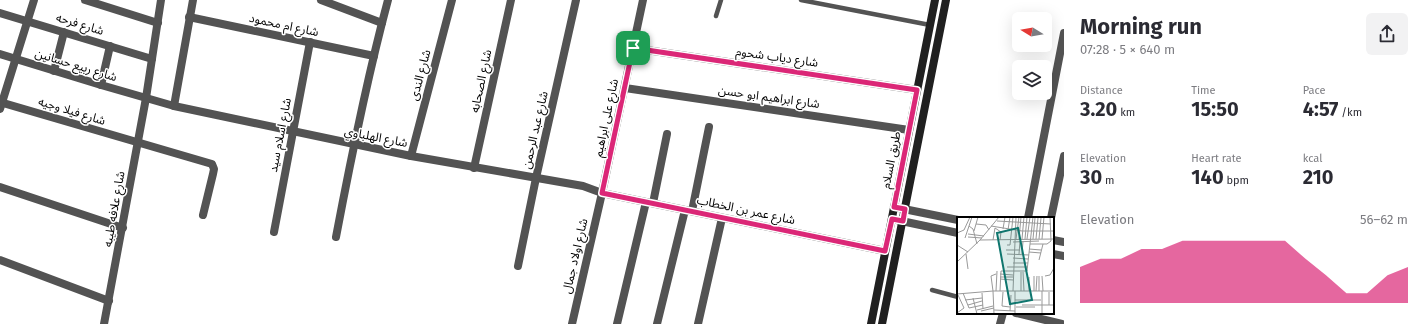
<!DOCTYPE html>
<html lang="en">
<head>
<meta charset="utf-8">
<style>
	body { margin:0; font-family:"Fira Sans","Noto Sans Arabic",sans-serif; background:#f2f2f3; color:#2b2b33; height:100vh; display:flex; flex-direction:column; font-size:15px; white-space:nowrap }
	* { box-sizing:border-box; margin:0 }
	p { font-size:13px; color:#7c7c81 }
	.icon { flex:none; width:22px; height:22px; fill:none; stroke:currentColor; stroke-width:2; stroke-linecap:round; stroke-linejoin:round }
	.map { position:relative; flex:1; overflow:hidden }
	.drawer { display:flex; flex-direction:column; background:#fff; width:360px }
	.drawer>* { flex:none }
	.needle { width:26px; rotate:281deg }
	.controls { position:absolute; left:1012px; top:12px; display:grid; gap:8px }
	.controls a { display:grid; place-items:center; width:40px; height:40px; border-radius:6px; background:#fff; box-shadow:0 4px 16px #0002; font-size:20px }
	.pin { position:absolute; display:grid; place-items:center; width:34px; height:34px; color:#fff; margin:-17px; border-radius:8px; box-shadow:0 2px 6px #0006 }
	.round { display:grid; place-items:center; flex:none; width:42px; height:42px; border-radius:6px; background:#f2f2f3 }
	.head { display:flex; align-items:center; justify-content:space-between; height:68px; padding:0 16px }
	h1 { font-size:22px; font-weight:700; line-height:30px }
	.stats { display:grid; grid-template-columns:repeat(3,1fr); gap:6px; height:68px; padding:4px 16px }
	.stats div { display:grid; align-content:center }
	.stats b { font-size:20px; font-weight:700 }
	.stats small { font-size:11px; font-weight:400 }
	.stats p { font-size:11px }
	.chart { height:112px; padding:8px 16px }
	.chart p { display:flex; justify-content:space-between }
	.chart svg { width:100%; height:72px; margin-top:4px; fill:#db2777; opacity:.7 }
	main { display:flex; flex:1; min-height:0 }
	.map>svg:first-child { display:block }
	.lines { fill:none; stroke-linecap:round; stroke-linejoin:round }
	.service { stroke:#535353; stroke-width:4.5 }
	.minor { stroke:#535353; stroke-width:8 }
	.secondary { stroke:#202020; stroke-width:8 }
	.route-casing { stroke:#fff; stroke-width:8 }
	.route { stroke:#db2777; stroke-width:5 }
	.labels { text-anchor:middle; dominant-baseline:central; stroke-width:3; stroke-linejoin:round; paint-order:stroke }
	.street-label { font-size:12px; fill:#000; stroke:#fff }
	.inset-road { fill:none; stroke:#999; stroke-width:1 }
	.view { fill:#0f766e; fill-opacity:0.15; stroke:#0f766e; stroke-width:2 }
	.inset-edge { fill:none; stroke:#000; stroke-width:2 }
</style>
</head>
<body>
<main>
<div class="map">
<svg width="1064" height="324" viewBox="0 0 1064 324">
	<rect width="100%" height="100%" fill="#fff"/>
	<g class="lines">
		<!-- service -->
		<g class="service">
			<path d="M 801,0 L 930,25"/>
			<path d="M 716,16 L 721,0"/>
			<path d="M 932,290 L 958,297"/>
		</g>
		<!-- minor -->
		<g class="minor">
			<path d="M 85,0 L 158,23"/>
			<path d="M 321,0 L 382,23"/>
			<path d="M 0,13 L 152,59"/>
			<path d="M 189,17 L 374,56"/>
			<path d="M 633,48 L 917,90"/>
			<path d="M 0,54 L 101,85 L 174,106 L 411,156 L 583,186 L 602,193 L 885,251"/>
			<path d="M 54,71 L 64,32"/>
			<path d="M 101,85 L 110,46"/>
			<path d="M 625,88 L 909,130"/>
			<path d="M 0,102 L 212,164 L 214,169 L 213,174 L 203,215"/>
			<path d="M 174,106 L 193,0"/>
			<path d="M 0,109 L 34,0"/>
			<path d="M 411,156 L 452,0"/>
			<path d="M 474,168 L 511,0"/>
			<path d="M 0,187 L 123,228"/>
			<path d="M 653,203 L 667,134"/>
			<path d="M 894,207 L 958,220"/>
			<path d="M 692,211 L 709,127"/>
			<path d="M 1028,218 L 1064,33"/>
			<path d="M 1051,218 L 1064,156"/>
			<path d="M 892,219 L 958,233"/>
			<path d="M 274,232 L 310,42"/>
			<path d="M 336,237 C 351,158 367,78 388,0"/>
			<path d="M 1053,240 L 1064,242"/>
			<path d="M 1053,254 L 1064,256"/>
			<path d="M 0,260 L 109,301"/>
			<path d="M 518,266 L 536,178 L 576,0"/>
			<path d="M 1016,313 L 1062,324"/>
			<path d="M 104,324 L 146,98 L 161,0"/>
			<path d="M 572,324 L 602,193 L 643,0"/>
			<path d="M 617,324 L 646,202"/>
			<path d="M 657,324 L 685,210"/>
			<path d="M 698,324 L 722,218"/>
			<path d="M 1000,324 L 1003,313"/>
		</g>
		<!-- secondary -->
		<g class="secondary">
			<path d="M 871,324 L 935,0"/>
			<path d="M 882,324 L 946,0"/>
		</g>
	</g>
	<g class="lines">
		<defs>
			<path id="route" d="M 633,48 L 917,90 L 894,207 L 905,209 L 903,221 L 892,219 L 885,251 L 602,193 Z"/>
		</defs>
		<!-- route casing -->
		<use href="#route" class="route-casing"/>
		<!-- route -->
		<use href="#route" class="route"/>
	</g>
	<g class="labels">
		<!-- street labels -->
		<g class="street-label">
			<text transform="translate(80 24) rotate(17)">شارع فرحه</text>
			<text transform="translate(284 25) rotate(12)">شارع ام محمود</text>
			<text transform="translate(777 57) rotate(8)">شارع دياب شحوم</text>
			<text transform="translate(76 65) rotate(17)">شارع ربيع حسانين</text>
			<text transform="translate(420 75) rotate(-75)">شارع الندى</text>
			<text transform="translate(481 81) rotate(-78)">شارع الصحابه</text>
			<text transform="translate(769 97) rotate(8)">شارع ابراهيم ابو حسن</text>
			<text transform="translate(72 111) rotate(17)">شارع فيلا وجيه</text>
			<text transform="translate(606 118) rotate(-78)">شارع على ابراهيم</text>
			<text transform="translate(535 130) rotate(-77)">شارع عبد الرحمن</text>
			<text transform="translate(280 135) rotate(-79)">شارع اسلام سيد</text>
			<text transform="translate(376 137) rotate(11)">شارع الهلباوي</text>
			<text transform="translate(891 160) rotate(-79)">طريق السلام</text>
			<text transform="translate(114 209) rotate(-80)">شارع علافه طيبه</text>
			<text transform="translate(746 210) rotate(12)">شارع عمر بن الخطاب</text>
			<text transform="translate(575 256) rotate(-77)">شارع اولاد جمال</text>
		</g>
	</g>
	<!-- overview -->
	<g transform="translate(957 217)">
		<rect width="97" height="97" fill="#fff"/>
		<path class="inset-road" d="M 65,0 L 93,0M 40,4 L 94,7M 19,7 L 29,8 L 32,13M 12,9 L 16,12 L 20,27M 34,9 L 65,14 L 97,14M 46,12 L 48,0M 51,13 L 53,0M 17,14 L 21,0M 0,16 L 7,13 L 13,0M 11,17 L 27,19M 11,20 L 25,21M 8,21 L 15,0M 59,22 L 62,0M 62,22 L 64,0M 65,22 L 67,0M 68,22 L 70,0M 70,22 L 73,0M 76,22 L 78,1M 79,22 L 81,1M 82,22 L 84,1M 85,22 L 87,0M 23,23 L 97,22M 36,23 L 38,11 L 44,15 L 43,23M 56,25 L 82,24M 73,27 L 90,27 L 94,24 L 93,0M 0,28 L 11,35M 50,28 L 53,28 L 56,0M 72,32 L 84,33M 49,33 L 63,33M 72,35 L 84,36M 9,37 L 11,52M 50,37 L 72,38M 62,37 L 63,24M 65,37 L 66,24M 56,41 L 71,42M 82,43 L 86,27M 0,45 L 23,23 L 42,0M 56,46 L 71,46M 50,50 L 71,50M 64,55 L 64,74M 66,55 L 67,74M 43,57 L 56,58M 82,59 L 82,74M 85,59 L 86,74M 88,59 L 93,58 L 97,51M 43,60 L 56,60M 72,60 L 72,74M 43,62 L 56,63M 39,74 L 40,54M 43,74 L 44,54 L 70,54 L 76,0M 56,74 L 59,0M 58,74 L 58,97M 77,74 L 77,59M 79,74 L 80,59M 46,75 L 45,89 L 53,90M 6,76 L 12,91 L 26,88M 25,76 L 26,92M 0,77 L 36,74 L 34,59 L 39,57M 16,81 L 20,97M 8,83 L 25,81M 58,83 L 84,83M 11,88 L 25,84M 65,88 L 97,88M 92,88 L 92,75M 59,90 L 78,90M 20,93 L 36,89M 37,93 L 58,94M 24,94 L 37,91M 53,94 L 54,78M 0,96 L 7,91 L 1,78M 37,97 L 36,74 L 97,74M 85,97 L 85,74"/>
		<path class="view" d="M 61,11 L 75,83 L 53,87 L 40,16 Z"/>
		<rect width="97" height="97" class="inset-edge"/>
	</g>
</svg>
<div class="controls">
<a><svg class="needle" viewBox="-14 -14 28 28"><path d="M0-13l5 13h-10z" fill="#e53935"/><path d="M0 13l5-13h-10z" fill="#7c7c81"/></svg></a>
<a><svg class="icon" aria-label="layers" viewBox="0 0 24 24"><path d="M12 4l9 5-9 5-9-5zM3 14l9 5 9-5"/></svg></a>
</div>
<div class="pin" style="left:633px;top:48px;background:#1e9e55"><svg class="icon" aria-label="arrive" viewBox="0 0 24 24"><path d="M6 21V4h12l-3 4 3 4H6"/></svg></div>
</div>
<section class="drawer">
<div class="head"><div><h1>Morning run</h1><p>07:28 · 5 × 640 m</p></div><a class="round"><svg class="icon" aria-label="share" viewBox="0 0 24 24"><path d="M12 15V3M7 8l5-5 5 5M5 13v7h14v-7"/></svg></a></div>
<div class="stats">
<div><p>Distance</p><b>3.20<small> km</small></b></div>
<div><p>Time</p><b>15:50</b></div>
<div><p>Pace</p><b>4:57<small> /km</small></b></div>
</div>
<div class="stats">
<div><p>Elevation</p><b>30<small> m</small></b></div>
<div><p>Heart rate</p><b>140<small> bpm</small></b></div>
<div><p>kcal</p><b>210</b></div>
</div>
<div class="chart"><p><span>Elevation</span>56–62 m</p>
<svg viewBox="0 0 160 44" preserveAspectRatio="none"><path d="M0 44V22L10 17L20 17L30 11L40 11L50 6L60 6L70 6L80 6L90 6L100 6L110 17L120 27L130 38L140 38L150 27L160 22V44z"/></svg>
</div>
</section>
</main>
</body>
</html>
